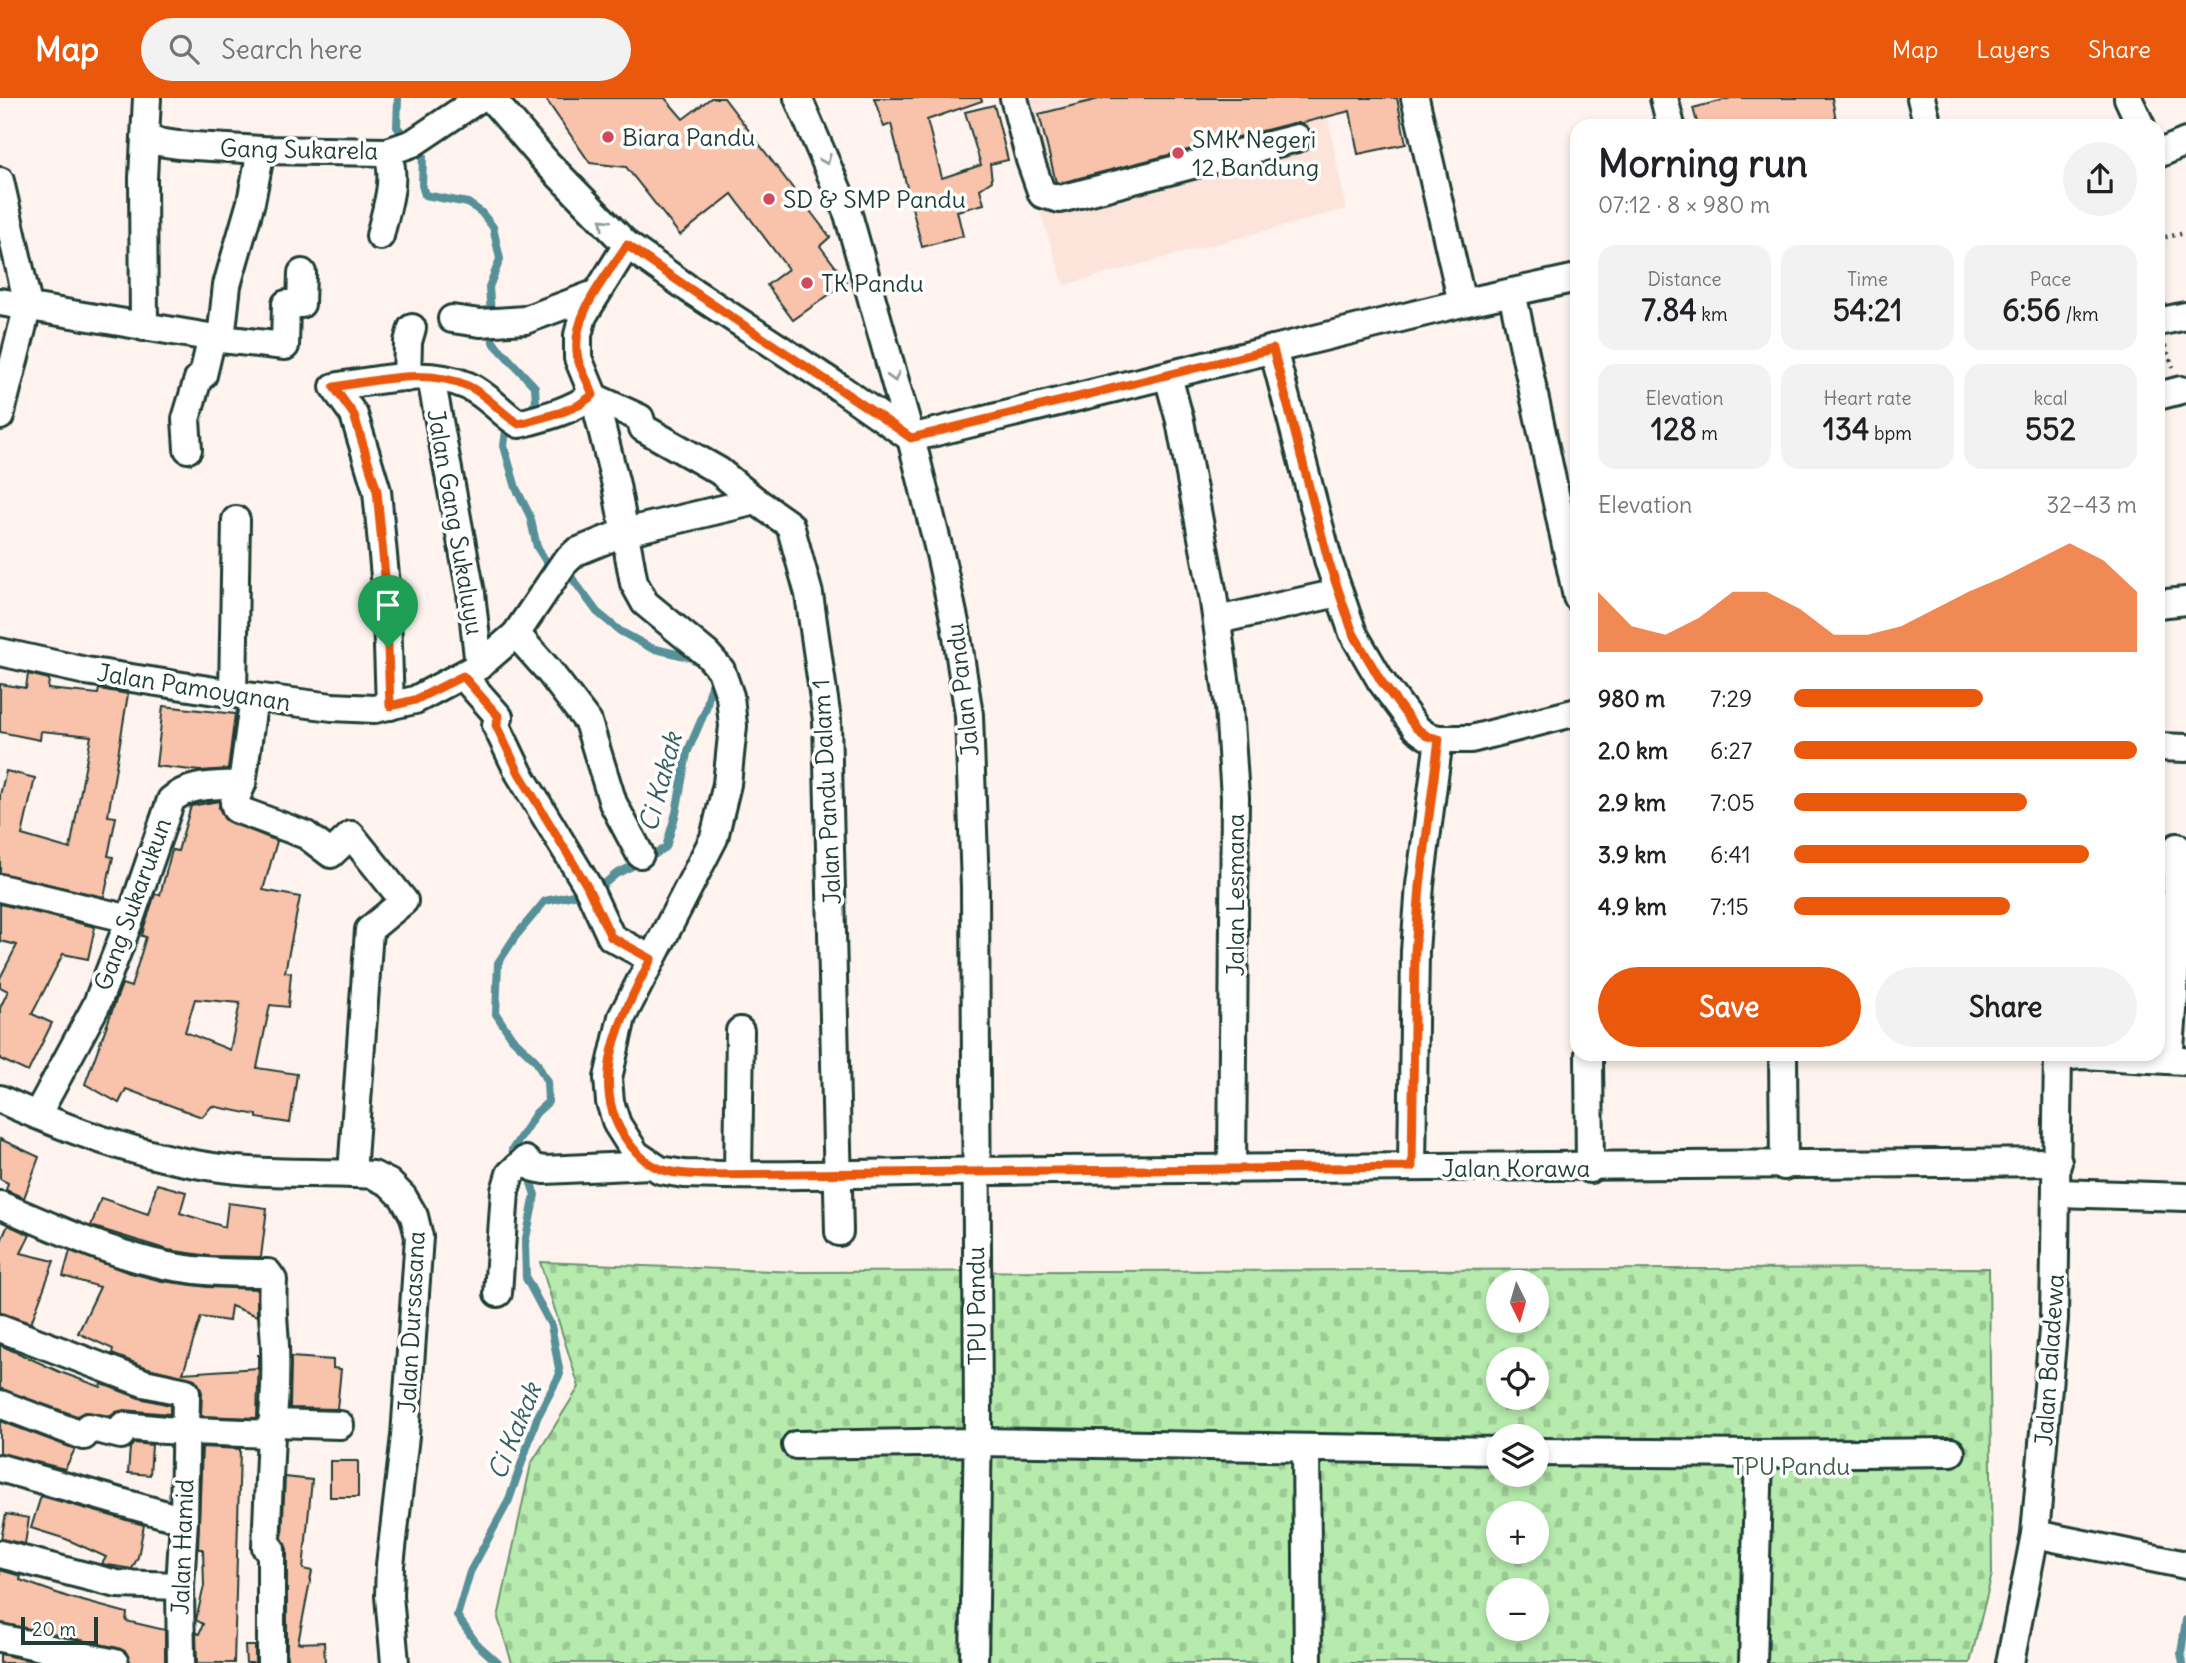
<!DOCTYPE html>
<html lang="en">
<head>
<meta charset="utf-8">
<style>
	body { margin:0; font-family:Delius,sans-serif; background:#f2f2f2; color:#202124; height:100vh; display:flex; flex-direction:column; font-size:26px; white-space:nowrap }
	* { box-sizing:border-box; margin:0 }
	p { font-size:23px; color:#757577 }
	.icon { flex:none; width:38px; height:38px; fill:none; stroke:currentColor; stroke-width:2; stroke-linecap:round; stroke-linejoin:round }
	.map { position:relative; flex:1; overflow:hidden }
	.side { position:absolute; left:1570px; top:21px; width:595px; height:942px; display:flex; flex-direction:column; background:#fff; border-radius:21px; box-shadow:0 4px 10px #0003 }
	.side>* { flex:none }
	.needle { width:46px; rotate:175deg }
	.buttons { position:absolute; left:1486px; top:1172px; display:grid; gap:14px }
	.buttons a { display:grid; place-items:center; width:63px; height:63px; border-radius:50%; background:#fff; box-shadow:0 4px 10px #0003; font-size:35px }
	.scale { position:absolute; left:21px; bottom:18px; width:77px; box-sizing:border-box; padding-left:7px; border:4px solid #1f3d34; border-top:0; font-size:19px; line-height:24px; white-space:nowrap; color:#1f3d34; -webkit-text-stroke:5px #fff; paint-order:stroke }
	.pin { position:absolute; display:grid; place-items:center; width:60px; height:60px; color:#fff; margin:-72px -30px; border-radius:50% 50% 50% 0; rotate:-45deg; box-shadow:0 0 7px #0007 }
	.pin .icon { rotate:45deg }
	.round { display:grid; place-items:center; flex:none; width:74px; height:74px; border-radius:37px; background:#f2f2f2 }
	.head { display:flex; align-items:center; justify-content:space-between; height:119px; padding:0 28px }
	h1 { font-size:38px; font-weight:700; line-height:52px }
	.metrics { display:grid; grid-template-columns:repeat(3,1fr); gap:10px; height:119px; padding:7px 28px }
	.metrics div { display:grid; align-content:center; border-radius:18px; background:#f2f2f2; text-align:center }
	.metrics b { font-size:30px; font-weight:700 }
	.metrics small { font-size:19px; font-weight:400 }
	.metrics p { font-size:19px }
	.chart { height:196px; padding:14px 28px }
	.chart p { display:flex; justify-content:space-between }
	.chart svg { width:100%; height:126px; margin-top:7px; fill:#ea580c; opacity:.7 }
	.action { display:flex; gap:14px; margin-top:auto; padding:14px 28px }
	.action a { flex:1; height:80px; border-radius:42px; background:#ea580c; color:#fff; font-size:28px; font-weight:700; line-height:80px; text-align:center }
	.action a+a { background:#f2f2f2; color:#202124 }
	ul { padding:0 28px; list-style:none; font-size:23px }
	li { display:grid; grid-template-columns:112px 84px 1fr; align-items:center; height:52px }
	li i { height:18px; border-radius:9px; background:#ea580c }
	header { display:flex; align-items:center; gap:42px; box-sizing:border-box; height:98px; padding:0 35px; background:#ea580c; color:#fff }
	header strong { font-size:33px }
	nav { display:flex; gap:38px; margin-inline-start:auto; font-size:24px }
	.search { width:490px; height:63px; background:#f2f2f2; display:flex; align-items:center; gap:18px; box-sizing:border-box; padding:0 24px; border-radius:38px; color:#757577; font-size:26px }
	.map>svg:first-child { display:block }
	.built { fill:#fce4da }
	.cemetery { fill:url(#cemetery-stones); stroke:#6a9470; stroke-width:2; fill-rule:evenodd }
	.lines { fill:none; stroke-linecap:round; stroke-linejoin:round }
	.stream { stroke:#569098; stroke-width:8 }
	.building { fill:#f8c2ab; stroke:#1f3d34; stroke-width:2; fill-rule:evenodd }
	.minor-casing { stroke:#1f3d34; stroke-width:32 }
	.path { stroke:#1f3d34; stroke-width:4.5; stroke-dasharray:2 5; stroke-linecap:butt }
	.minor { stroke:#fff; stroke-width:26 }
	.oneway { stroke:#8f9e9a }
	.route-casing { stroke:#fff; stroke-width:14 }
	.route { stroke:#ea580c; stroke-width:9 }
	.poi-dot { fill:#d1495b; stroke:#fff; stroke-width:2.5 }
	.labels { text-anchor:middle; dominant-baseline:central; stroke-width:7; stroke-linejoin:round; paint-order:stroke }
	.poi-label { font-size:24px; fill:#1f3d34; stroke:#fff; text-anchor:start }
	.street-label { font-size:24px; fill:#1f3d34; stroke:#fff }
	.park-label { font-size:24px; fill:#3d604c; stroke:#fff }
	.water-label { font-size:26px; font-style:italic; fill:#36605e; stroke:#fff }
</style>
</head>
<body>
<header>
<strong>Map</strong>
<div class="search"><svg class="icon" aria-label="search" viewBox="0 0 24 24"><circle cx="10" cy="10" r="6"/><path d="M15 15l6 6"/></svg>Search here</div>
<nav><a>Map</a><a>Layers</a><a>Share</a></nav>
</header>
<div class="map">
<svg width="2186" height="1565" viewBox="0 0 2186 1565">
	<defs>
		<pattern id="cemetery-stones" width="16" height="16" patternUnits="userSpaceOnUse" patternTransform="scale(1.75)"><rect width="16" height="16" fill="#b6ebad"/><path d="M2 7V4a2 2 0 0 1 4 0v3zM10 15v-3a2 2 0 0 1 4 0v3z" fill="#9cca95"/></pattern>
	</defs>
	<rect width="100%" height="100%" fill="#fef3ee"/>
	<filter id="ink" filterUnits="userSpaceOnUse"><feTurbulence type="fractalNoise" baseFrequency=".0143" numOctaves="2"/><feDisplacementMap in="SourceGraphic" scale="14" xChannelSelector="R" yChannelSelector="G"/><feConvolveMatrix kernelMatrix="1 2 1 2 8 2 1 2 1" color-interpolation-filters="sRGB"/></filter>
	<g filter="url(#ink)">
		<!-- built -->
		<path class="built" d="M 1003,0 L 1324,0 L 1346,111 L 1064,187 Z"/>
		<!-- cemetery -->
		<path class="cemetery" d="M 540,1164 L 799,1174 L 1989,1170 L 1992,1476 L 1970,1565 L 512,1565 L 498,1520 L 531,1366 L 579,1289 ZM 1498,1185 L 1536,1185 L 1536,1223 L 1498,1223 ZM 1498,1262 L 1536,1262 L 1536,1300 L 1498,1300 ZM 1498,1339 L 1536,1339 L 1536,1377 L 1498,1377 ZM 1498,1416 L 1536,1416 L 1536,1454 L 1498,1454 ZM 1498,1493 L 1536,1493 L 1536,1531 L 1498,1531 Z"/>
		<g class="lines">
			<!-- stream -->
			<g class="stream">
				<path d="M 398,0 L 397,29 L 423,58 L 422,87 L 425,97 L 468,105 L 481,114 L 493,129 L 500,161 L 489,189 L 493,244 L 535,289 L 536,305 L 527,315"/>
				<path d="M 510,324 L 507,325 L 504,348 L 516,390 L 530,418 L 537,449 L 547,465 L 572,480 L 597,514 L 620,533 L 651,550 L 689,559 L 701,565"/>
				<path d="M 519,1062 L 512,1052 L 536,1015 L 548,1004 L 547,984 L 536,963 L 512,940 L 496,916 L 498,865 L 515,839 L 545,803 L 597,792 L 616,776 L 651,759 L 666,749 L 676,715 L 687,655 L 706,611 L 712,583 L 709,575"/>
				<path d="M 498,1565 L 477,1546 L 457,1518 L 470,1474 L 509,1402 L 537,1320 L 560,1276 L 551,1227 L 526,1180 L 525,1145 L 535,1097 L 527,1073"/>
				<path d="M 2183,1565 L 2181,1555 L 2186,1522"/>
			</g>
		</g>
		<!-- building -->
		<g class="building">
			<path d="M 545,0 L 665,0 L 683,21 L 711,0 L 724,0 L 830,139 L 820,148 L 847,184 L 793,222 L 767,187 L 788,171 L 732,96 L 680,137 L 626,69 L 590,65 Z"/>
			<path d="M 874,0 L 981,0 L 982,3 L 927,22 L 942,80 L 981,67 L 965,14 L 994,7 L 1008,62 L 990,66 L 992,83 L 980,91 L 984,106 L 957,113 L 963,138 L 922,149 L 891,26 L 884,29 Z"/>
			<path d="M 1103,0 L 1397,0 L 1406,46 L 1358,56 L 1350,13 L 1302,25 L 1293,25 L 1060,85 L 1056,84 L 1039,16 Z"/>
			<path d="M 1731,0 L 1832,0 L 1837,28 L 1698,28 L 1693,10 Z"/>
			<path d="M 28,576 L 49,581 L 48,591 L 98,596 L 99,591 L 128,596 L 108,718 L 116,719 L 108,758 L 113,759 L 104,799 L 0,775 L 0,697 L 6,673 L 35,680 L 22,737 L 70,751 L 91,638 L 41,633 L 40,642 L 0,634 L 0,586 L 26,590 Z"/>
			<path d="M 163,608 L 235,616 L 228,671 L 200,673 L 156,668 Z"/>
			<path d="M 219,703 L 219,710 L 225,722 L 277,743 L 263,792 L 300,799 L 285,874 L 291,875 L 288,909 L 270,907 L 257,970 L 297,976 L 290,1025 L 257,1020 L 257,1017 L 212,1008 L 202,1019 L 126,991 L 119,1005 L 85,986 L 122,886 L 131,889 L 146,839 L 142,838 L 144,829 L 155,796 L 160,797 L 172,752 L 178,753 L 191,708 ZM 195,901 L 240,905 L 230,952 L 185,934 Z"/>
			<path d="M 0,806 L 95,829 L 88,861 L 63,856 L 32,916 L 52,925 L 28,974 L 0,961 L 0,910 L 8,893 L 0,889 L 0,880 L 17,847 L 0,843 Z"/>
			<path d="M 0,1041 L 39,1059 L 24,1100 L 6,1092 L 8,1085 L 0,1081 Z"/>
			<path d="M 157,1086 L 186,1094 L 180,1115 L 225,1129 L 228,1105 L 267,1110 L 261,1159 L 210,1158 L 168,1152 L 91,1128 L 101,1100 L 148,1116 Z"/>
			<path d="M 8,1127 L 30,1137 L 21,1155 L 54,1163 L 31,1225 L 0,1215 L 0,1145 Z"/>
			<path d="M 70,1153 L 127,1174 L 162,1183 L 207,1189 L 257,1191 L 257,1218 L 231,1208 L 229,1223 L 201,1219 L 183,1275 L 258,1270 L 258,1257 L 259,1257 L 257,1320 L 201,1318 L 202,1294 L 195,1281 L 148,1270 L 112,1256 L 113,1251 L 78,1235 L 100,1189 L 63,1178 Z"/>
			<path d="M 0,1247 L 60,1274 L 101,1289 L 102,1286 L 139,1300 L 170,1307 L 170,1316 L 124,1312 L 116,1314 L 111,1318 L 85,1314 L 77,1318 L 0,1291 Z"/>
			<path d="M 291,1259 L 333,1262 L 333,1270 L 341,1271 L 337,1311 L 290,1310 Z"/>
			<path d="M 0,1323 L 75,1351 L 65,1371 L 0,1355 Z"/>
			<path d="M 134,1345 L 152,1347 L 150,1377 L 128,1375 L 130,1350 Z"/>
			<path d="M 202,1349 L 240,1351 L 234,1565 L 197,1565 L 196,1535 L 199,1536 L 203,1526 L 196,1522 L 204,1488 L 203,1451 L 198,1451 Z"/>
			<rect x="330" y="1363" width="28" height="36"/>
			<path d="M 285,1379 L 312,1382 L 303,1471 L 312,1473 L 298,1545 L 324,1544 L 325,1565 L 287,1565 L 287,1451 L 282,1440 Z"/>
			<path d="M 41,1398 L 144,1427 L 138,1459 L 132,1471 L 102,1466 L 106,1459 L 66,1441 L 31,1430 Z"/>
			<path d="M 6,1416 L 29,1420 L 25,1446 L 1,1441 Z"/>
			<path d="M 0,1472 L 21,1478 L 20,1482 L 68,1499 L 127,1515 L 126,1523 L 165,1532 L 165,1565 L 130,1565 L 126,1554 L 118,1550 L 0,1525 Z"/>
			<path d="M 245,1548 L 255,1548 L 255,1565 L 246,1565 Z"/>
			<path d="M 0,1556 L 41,1565 L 0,1565 Z"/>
		</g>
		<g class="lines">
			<defs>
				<g id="minor">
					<path d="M 491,0 L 547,65 L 627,147 L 689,191 L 840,290 L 911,340"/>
					<path d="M 798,0 L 848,116 L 911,340 L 940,456 L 955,525 L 969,617 L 975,789 L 978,1324 L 974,1565"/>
					<path d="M 1014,0 L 1030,62 L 1042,96 L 1060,101 L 1297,40"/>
					<path d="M 1415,0 L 1462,205"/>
					<path d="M 1664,0 L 1671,28"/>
					<path d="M 1921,0 L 1928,28"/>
					<path d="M 2128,0 L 2141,28"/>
					<path d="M 145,42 L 178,47 L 261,52 L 387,54 L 413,45 L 480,0"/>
					<path d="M 2158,56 L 2186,44"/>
					<path d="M 0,83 L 28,207 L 0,318"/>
					<path d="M 380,138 C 386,111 398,80 387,54"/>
					<path d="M 627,147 L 583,218 L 578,237 L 578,260 L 594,299 L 616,387 L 634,485 L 645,505 L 707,556 L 721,572 L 730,598 L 733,628 L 727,686 L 714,740 L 622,919 L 608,980 L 610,1004 L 617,1026 L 636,1056 L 660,1072 L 684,1076 C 808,1080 932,1073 1056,1072 C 1390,1071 1724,1069 2058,1064"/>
					<path d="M 1512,194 L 1577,499"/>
					<path d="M 0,204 L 221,241 L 285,248 L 286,206 L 301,206 L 302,175"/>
					<path d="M 452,221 L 480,225 L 525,222 L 595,196"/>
					<path d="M 2158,224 L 2186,218"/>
					<path d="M 144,229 L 143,80 L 147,0"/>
					<path d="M 221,241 L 227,187 L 251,104 L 261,52"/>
					<path d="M 1273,251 L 1329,465 L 1353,535 L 1381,583 L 1416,630 L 1427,638 L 1439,641 L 1471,641 L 1577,614"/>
					<path d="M 1168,278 L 1180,323 L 1213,497 L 1229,609 L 1235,699 L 1232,1072"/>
					<path d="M 407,280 L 408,244 L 412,230"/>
					<path d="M 431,280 L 471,495 L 479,568"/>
					<path d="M 2158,298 L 2181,292"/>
					<path d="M 594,299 L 640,320 L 643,330 L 719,373 L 756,403 L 790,427 L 809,496 L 827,622 L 839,1134"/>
					<path d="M 911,340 L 1462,205 L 1577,180"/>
					<path d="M 188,351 L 186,321 L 198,281 L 203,277 L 212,239"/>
					<path d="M 2158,506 L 2186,503"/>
					<path d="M 1218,522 L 1338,495"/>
					<path d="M 516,536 L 548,572 L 588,624 L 613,705 L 640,756"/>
					<path d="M 0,554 L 86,573 L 254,599 L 332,609 L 375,611 L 415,602 L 479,568 L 516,536 L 564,465 L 576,454 L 625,434 L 756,403"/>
					<path d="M 463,578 L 499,619 L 496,627 L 519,675 L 587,787 L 611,839 L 651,861"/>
					<path d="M 233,595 L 236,422"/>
					<path d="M 254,599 L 242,686 L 234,705 L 236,711 L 306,737 L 331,756 L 351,737 L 404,803 L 369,832 L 352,1076"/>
					<path d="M 390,608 L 386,489 L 377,393 L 354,317 L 334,289 C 377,282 427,270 468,288 C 488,297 501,315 519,326 C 546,319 570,313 593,297"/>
					<path d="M 2158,649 L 2186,650"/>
					<path d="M 0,790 L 130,821"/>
					<path d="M 1589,956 L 1590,1071"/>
					<path d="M 1783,956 L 1784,1068"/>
					<path d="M 2058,959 L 2083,957 L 2184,963"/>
					<path d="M 2169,962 L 2174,900 L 2177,749"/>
					<path d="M 0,1001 C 78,1037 163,1067 250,1073 C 291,1076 332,1074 373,1077 L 389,1085 L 403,1099 L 414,1118 L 419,1139 L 405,1338 L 390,1467 L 389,1498 L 395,1565"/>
					<path d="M 37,1017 L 96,908 L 130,821 L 171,702 C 190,685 217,688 242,686"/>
					<path d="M 1412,1069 L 1415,853 L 1420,787 L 1439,641"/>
					<path d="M 738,1076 L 740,933"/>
					<path d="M 2057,1095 L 2186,1099"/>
					<path d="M 0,1107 C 49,1127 99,1151 151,1164 C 189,1174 228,1175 268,1175 L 273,1182 C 271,1207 274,1224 275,1248 C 276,1277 275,1307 271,1336 L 165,1332 L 123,1328 L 121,1337 L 88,1329 L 84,1338 L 0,1306"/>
					<path d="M 498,1195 L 505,1093 L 510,1076 L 525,1062 L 534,1070 L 545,1072 L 651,1067"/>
					<path d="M 0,1230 L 144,1285 L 186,1294 L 184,1422 L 180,1488 L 181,1565"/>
					<path d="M 272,1325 L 340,1327"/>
					<path d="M 271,1336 L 266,1450 L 271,1451 L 271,1565"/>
					<path d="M 796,1347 L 977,1344 L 1498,1353"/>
					<path d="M 1306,1351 L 1308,1565"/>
					<path d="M 1536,1354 L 1759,1356 L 1951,1354"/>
					<path d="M 0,1370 L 184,1422"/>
					<path d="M 2035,1436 L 2186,1467"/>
					<path d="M 0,1456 L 117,1486 L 180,1488"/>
					<path d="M 0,1540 L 115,1565"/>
					<path d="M 1753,1565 L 1759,1356"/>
					<path d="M 2010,1565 L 2035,1436 L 2054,1221 L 2058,956"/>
				</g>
			</defs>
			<!-- minor casing -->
			<use href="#minor" class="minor-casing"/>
			<!-- path -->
			<g class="path">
				<path d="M 2158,131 L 2161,140 L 2186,135"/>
				<path d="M 2165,248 L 2173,269"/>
			</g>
			<!-- minor -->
			<use href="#minor" class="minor"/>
		</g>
		<!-- one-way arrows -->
		<defs><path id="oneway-chevron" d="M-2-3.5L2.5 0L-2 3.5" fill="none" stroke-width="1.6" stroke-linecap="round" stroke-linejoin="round" transform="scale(1.75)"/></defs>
		<g class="oneway">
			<use href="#oneway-chevron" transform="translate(826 62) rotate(67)"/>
			<use href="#oneway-chevron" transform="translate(604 125) rotate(-136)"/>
			<use href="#oneway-chevron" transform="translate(894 279) rotate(74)"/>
		</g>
	</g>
	<g class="lines" filter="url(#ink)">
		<defs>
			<path id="route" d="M 627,147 C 720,214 817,274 911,340 L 1273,251 L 1329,465 L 1353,535 L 1381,583 L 1416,630 L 1427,638 L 1439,641 L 1420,788 L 1415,853 L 1412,1069 L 706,1077 C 666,1076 647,1073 624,1038 C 587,981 624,914 651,861 L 611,839 L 587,788 L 519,675 L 496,627 L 499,619 L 463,578 L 415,602 L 390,608 L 386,489 L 377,393 L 354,317 L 334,289 C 377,282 427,270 468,288 C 488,297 500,315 519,326 L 562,314 L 579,307 L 593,297 C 589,285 581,273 578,261 C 569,219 606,179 627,147 Z"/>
		</defs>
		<!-- route casing -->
		<use href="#route" class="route-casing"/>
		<!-- route -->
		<use href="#route" class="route"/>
	</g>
	<!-- markers -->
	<g class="poi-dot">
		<circle cx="608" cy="39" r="7"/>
		<circle cx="1178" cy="55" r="7"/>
		<circle cx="769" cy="101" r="7"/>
		<circle cx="807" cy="185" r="7"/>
	</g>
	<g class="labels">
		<!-- poi labels -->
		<g class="poi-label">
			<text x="622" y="39">Biara Pandu</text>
			<text x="1192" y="41">SMK Negeri<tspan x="1192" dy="28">12 Bandung</tspan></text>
			<text x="783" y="101">SD &amp; SMP Pandu</text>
			<text x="821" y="185">TK Pandu</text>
		</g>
		<!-- street labels -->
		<g class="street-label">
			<text transform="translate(299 51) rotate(1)">Gang Sukarela</text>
			<text transform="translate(456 424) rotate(80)">Jalan Gang Sukaluyu</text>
			<text transform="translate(194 589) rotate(9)">Jalan Pamoyanan</text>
			<text transform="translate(962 592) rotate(-97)">Jalan Pandu</text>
			<text transform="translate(826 694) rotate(-93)">Jalan Pandu Dalam 1</text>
			<text transform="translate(1235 797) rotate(-90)">Jalan Lesmana</text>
			<text transform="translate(132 806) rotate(-70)">Gang Sukarukun</text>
			<text x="1516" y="1070">Jalan Korawa</text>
			<text transform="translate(976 1208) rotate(-91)">TPU Pandu</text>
			<text transform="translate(411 1224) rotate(-87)">Jalan Dursasana</text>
			<text transform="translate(2049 1262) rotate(-86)">Jalan Baladewa</text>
			<text transform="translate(182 1449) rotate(-88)">Jalan Hamid</text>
		</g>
		<!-- park labels -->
		<g class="park-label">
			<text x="1791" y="1368">TPU Pandu</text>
		</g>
		<!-- water labels -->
		<g class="water-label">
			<text transform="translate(660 684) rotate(-75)">Ci Kakak</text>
			<text transform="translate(514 1333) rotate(-68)">Ci Kakak</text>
		</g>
	</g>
</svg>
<div class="buttons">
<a><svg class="needle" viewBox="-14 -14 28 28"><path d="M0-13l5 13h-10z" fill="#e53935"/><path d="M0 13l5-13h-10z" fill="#757577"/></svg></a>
<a><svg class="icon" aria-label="locate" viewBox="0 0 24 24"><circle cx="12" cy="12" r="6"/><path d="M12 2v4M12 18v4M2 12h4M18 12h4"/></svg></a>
<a><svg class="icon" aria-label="layers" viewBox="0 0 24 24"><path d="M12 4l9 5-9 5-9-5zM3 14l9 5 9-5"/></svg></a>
<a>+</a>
<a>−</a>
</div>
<div class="scale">20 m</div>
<div class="pin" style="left:388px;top:549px;background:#1e9e55"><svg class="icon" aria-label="arrive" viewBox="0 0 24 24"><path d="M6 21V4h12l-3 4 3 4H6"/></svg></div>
<section class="side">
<div class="head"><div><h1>Morning run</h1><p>07:12 · 8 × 980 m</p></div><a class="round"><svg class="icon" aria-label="share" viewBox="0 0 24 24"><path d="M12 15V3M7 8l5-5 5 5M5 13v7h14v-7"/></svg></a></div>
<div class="metrics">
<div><p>Distance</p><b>7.84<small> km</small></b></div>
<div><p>Time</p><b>54:21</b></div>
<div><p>Pace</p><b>6:56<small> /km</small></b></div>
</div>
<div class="metrics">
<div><p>Elevation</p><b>128<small> m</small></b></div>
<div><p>Heart rate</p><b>134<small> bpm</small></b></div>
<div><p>kcal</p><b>552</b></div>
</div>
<div class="chart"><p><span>Elevation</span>32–43 m</p>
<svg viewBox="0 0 160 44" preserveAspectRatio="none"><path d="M0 44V23L10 35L20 38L30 32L40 23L50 23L60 29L70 38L80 38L90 35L100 29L110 23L120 18L130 12L140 6L150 12L160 23V44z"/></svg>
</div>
<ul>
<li><b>980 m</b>7:29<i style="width:55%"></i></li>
<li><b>2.0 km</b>6:27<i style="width:100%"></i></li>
<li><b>2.9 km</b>7:05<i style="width:68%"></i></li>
<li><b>3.9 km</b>6:41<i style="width:86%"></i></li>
<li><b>4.9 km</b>7:15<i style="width:63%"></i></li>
</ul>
<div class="action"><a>Save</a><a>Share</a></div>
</section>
</div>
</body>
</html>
